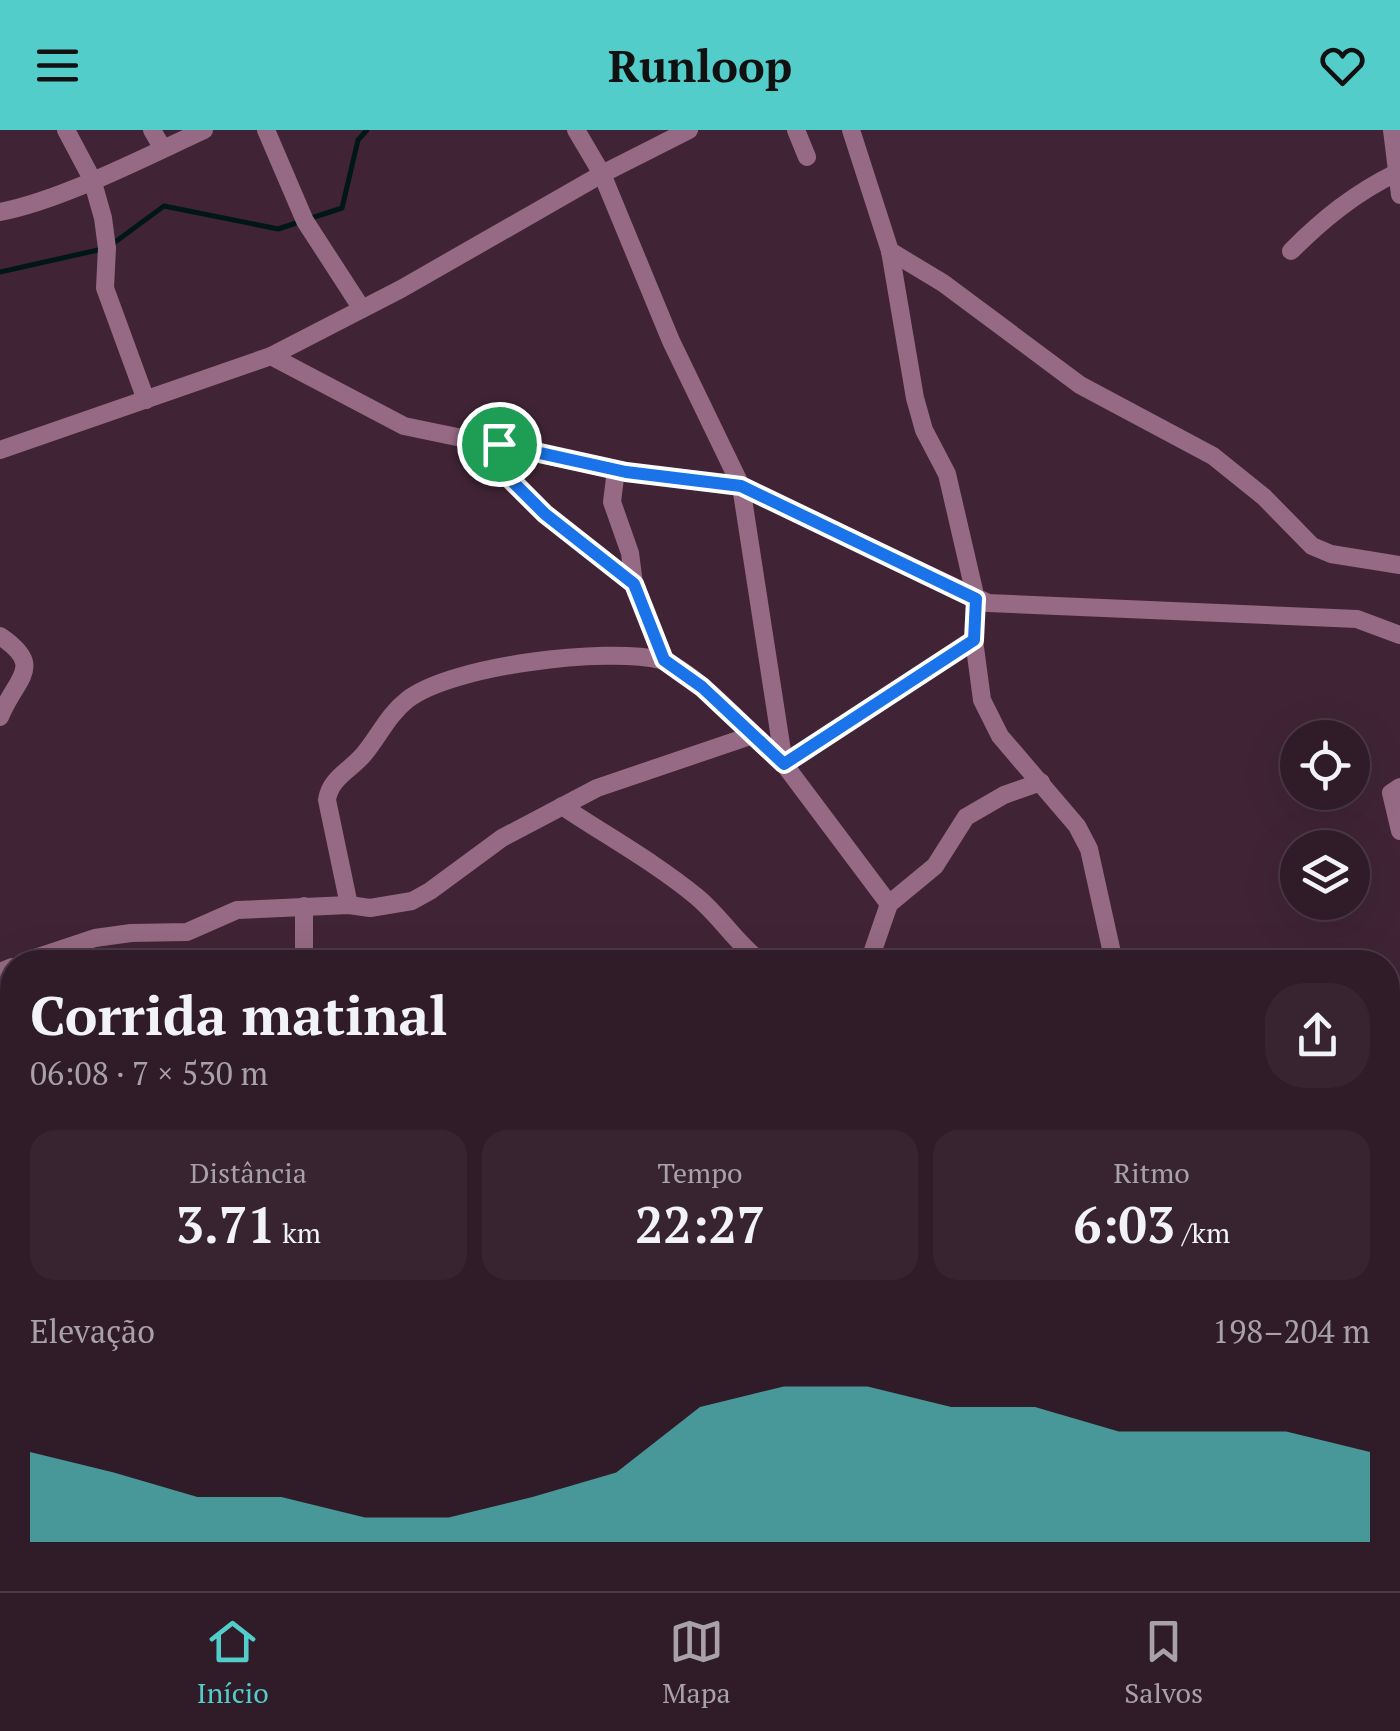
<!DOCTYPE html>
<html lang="pt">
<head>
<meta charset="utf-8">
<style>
	body { margin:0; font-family:"PT Serif",serif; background:#382430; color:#f1f3f6; height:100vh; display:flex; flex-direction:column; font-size:38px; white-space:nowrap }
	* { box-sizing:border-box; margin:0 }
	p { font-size:32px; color:#a8a1a8 }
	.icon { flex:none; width:55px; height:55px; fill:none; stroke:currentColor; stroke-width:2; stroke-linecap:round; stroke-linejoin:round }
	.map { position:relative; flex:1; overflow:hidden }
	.side { position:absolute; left:0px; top:820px; width:1400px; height:642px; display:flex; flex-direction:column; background:#301b28; border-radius:40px 40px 0 0; box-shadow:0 10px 40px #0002,0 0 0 2px #4b3945 }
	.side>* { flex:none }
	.fabs { position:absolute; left:1280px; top:590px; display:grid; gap:20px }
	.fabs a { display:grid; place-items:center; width:90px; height:90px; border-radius:50%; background:#301b28; box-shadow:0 10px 40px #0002,0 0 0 2px #4b3945; font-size:50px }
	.pin { position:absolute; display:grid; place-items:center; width:85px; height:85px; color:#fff; margin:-42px; border:5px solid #fff; border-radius:50%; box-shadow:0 2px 10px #0007 }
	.round { display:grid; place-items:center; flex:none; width:105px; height:105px; border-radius:40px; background:#382430 }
	.overview { display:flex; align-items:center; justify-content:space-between; height:170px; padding:0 30px }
	h1 { font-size:55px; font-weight:800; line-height:75px }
	.metrics { display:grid; grid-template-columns:repeat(3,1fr); gap:15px; height:170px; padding:10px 30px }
	.metrics div { display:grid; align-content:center; border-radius:25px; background:#382430; text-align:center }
	.metrics b { font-size:50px; font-weight:800 }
	.metrics small { font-size:28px; font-weight:400 }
	.metrics p { font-size:28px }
	.chart { height:280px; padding:20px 30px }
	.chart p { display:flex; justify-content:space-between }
	.chart svg { width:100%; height:180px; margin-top:10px; fill:#53cdca; opacity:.7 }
	header { display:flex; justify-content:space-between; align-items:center; height:130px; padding:0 30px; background:#53cdca; color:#111; font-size:45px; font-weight:800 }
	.menu { display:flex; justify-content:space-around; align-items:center; height:140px; border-top:2px solid #4b3945; background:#301b28; font-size:28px; color:#a8a1a8 }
	.menu a { display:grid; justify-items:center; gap:5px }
	.menu .selected { color:#53cdca }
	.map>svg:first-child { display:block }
	.built { fill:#4d2b40 }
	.water { fill:url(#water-rules) }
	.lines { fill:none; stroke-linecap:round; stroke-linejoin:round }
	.stream { stroke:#001716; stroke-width:5 }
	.minor { stroke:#966a84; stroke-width:18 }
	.route-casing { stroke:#fff; stroke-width:20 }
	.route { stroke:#1a73e8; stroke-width:12 }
</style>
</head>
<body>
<header><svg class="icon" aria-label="menu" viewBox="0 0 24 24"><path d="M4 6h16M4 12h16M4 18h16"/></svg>Runloop<svg class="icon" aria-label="heart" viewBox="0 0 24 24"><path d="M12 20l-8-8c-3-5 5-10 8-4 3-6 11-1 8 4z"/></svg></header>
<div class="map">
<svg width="1400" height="1461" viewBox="0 0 1400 1461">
	<defs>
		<pattern id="water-rules" width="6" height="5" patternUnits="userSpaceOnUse" patternTransform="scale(2.5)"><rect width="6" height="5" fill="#001716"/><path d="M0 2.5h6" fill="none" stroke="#253837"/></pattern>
	</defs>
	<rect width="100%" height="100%" fill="#402435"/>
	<!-- built -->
	<path class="built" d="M 969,1450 L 1317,1450 L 1320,1461 L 971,1461 Z"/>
	<!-- water -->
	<path class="water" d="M 1388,1123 L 1400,1132 L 1399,1251 L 1388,1251 Z"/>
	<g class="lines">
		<!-- stream -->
		<path class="stream" d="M 0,142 L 107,118 L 164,76 L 278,99 L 342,78 L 358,10 L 367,0"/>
		<!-- minor -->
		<g class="minor">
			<path d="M 66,0 L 92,49 L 103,88 L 107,118 L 105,158 L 146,270"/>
			<path d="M 152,0 L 163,19"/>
			<path d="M 266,0 L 305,91 L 362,179"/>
			<path d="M 576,0 L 602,44 L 671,211 L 741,356 L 784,634 L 889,774"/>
			<path d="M 796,0 L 807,27"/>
			<path d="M 851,0 L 890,121 L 915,268 L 924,300 L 947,344 L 976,469 L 974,510 L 982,570 L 1000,606 L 1077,696 L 1089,719 L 1114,832"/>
			<path d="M 1392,0 L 1400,65"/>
			<path d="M 0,82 C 62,70 145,27 204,0"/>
			<path d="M 890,121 L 943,153 L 1080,255 L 1213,326 L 1264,367 L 1312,416 L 1331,424 L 1400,435"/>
			<path d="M 1291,121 C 1323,89 1355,63 1396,43"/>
			<path d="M 271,226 L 404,296 L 626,342 L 741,356 L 988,473 L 1357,489 L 1400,505"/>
			<path d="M 499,314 L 500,339 L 545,384 L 634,454 L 663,530"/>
			<path d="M 0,320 L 271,226 L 401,159 L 602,44 L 689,0"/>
			<path d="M 616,340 L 612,372 L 630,423 L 634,454"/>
			<path d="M 0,506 C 46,537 16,547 0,587"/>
			<path d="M 1400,657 L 1391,663 L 1400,701"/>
			<path d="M 562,676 C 607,706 656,733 697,767 C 721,787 736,813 761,832"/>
			<path d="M 349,775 L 327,670 C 330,648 351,640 364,624 C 379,606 388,585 407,570 C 452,535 606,517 661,530 C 693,538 757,610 784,634 L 974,510"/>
			<path d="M 304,776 L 304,832"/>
			<path d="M 23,832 L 95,808 L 131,803 L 187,802 L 237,780 L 349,775 L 370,778 L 412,771 L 430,761 L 502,708 L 597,658 L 753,605"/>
			<path d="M 869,832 L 889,774 L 935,736 L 966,687 L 1004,665 L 1041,652"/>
			<path d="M 0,842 L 12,837"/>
			<path d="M 1388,933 L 1400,925"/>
			<path d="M 0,1013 L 12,1037"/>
			<path d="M 0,1065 L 12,1065"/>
			<path d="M 1388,1344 L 1400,1342"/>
			<path d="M 462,1450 L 479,1461"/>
			<path d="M 752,1450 L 768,1461"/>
			<path d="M 132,1461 L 201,1450 L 202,1461"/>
			<path d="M 378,1461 L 427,1450"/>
		</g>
	</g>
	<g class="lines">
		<defs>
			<path id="route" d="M 499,314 L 626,342 L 741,356 L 976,469 L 974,510 L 784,634 L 702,557 L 664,530 L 634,454 L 545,384 L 500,339 Z"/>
		</defs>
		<!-- route casing -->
		<use href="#route" class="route-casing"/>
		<!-- route -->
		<use href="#route" class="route"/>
	</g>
</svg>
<div class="fabs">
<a><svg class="icon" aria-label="locate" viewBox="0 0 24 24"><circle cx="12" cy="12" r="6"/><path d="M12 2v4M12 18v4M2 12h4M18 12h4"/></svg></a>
<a><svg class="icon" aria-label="layers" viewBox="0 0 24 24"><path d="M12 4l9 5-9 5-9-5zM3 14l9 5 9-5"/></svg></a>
</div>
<div class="pin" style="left:499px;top:314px;background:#1e9e55"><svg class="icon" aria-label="arrive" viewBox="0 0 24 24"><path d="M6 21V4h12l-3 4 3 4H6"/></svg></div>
<section class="side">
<div class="overview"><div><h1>Corrida matinal</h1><p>06:08 · 7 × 530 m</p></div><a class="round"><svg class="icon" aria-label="share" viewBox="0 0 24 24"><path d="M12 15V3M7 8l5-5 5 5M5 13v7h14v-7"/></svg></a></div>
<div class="metrics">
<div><p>Distância</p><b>3.71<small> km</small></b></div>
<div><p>Tempo</p><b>22:27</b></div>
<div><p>Ritmo</p><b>6:03<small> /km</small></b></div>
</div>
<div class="chart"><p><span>Elevação</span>198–204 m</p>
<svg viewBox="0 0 160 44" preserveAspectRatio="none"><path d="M0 44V22L10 27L20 33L30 33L40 38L50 38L60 33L70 27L80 11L90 6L100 6L110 11L120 11L130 17L140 17L150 17L160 22V44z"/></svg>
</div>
</section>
</div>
<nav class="menu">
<a class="selected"><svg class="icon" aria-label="home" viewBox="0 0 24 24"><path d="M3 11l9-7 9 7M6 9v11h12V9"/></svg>Início</a>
<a><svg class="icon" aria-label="map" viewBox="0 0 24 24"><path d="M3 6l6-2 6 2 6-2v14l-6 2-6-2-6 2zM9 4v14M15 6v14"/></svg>Mapa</a>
<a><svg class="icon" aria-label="saved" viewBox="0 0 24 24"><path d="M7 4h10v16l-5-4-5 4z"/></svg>Salvos</a>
</nav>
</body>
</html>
